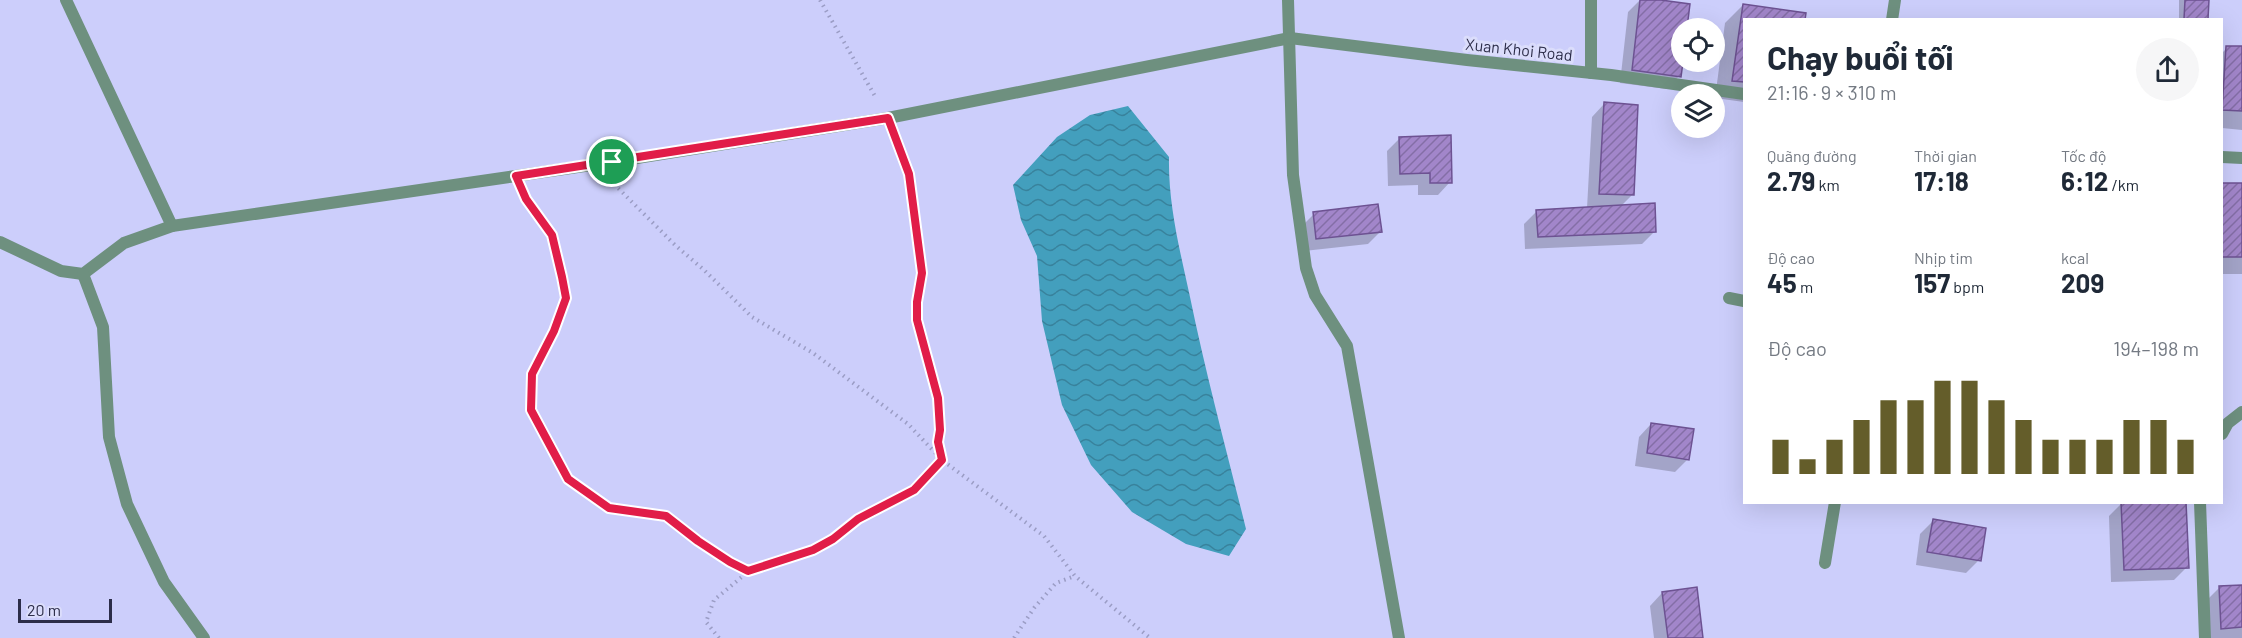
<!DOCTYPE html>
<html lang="vi">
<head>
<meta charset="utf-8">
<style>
	body { margin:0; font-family:Barlow,sans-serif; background:#f6f6f7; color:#1f2937; height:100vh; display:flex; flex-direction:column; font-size:22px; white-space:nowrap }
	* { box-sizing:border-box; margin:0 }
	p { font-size:20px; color:#747a83 }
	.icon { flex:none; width:33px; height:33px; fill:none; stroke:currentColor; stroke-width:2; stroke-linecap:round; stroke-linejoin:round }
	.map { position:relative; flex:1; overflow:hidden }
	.drawer { position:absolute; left:1743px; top:18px; width:480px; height:486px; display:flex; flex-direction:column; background:#fff; border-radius:0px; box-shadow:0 6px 24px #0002 }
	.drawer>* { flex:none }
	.fabs { position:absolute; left:1671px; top:18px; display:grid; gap:12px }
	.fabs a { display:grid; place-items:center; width:54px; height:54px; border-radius:50%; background:#fff; box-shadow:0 6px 24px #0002; font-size:30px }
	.scale { position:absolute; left:18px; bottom:15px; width:94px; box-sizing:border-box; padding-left:6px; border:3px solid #2c2d49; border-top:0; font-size:16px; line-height:21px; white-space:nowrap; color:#2c2d49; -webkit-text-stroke:4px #dbddfb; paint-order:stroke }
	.pin { position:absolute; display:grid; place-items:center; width:51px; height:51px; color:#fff; margin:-26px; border:3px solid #fff; border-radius:50%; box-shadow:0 2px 6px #0007 }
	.round { display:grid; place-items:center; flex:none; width:63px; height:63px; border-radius:32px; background:#f6f6f7 }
	.headline { display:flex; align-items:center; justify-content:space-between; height:102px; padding:0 24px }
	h1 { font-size:33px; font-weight:700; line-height:45px }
	.figures { display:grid; grid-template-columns:repeat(3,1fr); gap:9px; height:102px; padding:6px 24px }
	.figures div { display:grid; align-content:center }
	.figures b { font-size:26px; font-weight:700 }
	.figures small { font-size:16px; font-weight:400 }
	.figures p { font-size:16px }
	.chart { height:168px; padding:12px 24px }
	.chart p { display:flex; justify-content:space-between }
	.chart svg { width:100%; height:108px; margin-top:6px; stroke:#645d2a; stroke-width:6 }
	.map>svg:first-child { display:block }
	.water { fill:url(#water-waves) }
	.shadow { fill:#0003 }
	.building { fill:url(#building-hatch); stroke:#6d5292; stroke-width:1.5 }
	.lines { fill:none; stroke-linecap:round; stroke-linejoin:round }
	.path { stroke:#9b9dc5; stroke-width:4; stroke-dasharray:1.5 4.5; stroke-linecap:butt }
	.service { stroke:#6e907f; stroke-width:12 }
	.minor { stroke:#6e907f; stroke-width:12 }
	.route-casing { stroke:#fff; stroke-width:12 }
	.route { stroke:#e11d48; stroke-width:8 }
	.labels { text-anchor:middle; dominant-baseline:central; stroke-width:6; stroke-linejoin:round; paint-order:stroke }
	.street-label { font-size:16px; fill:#2c2d49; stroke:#dbddfb }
</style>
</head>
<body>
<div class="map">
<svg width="2242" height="638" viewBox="0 0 2242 638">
	<defs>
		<pattern id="water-waves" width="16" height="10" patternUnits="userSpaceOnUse" patternTransform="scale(1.5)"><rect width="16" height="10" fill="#439fbd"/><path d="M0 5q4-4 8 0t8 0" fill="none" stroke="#38829c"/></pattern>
		<pattern id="building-hatch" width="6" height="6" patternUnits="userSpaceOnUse" patternTransform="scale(1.5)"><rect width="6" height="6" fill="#a286ca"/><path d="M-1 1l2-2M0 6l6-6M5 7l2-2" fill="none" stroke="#846ea6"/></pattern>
	</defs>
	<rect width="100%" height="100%" fill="#cccefb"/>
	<!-- water -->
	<path class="water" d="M 1128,106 L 1169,157 C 1168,204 1180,251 1190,297 C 1206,375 1227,452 1246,529 L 1229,556 L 1186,544 L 1132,512 L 1091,465 L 1062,405 L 1042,321 L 1037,256 L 1021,220 L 1013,185 L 1057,137 L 1090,115 Z"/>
	<!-- shadow -->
	<g class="shadow">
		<path d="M 1640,0 L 1688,5 L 1685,28 L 1682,28 L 1679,76 L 1667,89 L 1620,83 L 1628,12 Z"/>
		<path d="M 2179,0 L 2207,0 L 2207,19 L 2179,20 Z"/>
		<path d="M 1743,5 L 1744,102 L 1715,98 L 1725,23 Z"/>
		<path d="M 2227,48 L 2242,48 L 2242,130 L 2222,128 L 2222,53 Z"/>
		<path d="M 1604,104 L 1632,195 L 1620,207 L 1655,231 L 1642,244 L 1525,249 L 1524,224 L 1537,211 L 1587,208 L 1592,117 Z"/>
		<path d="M 1400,138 L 1450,182 L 1438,195 L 1418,195 L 1418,185 L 1388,186 L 1387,151 Z"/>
		<rect x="2222" y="184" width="20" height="90"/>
		<path d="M 1314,214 L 1381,231 L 1368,244 L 1304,251 L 1301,227 Z"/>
		<path d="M 1651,424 L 1688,459 L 1675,472 L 1635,466 L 1639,437 Z"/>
		<path d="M 2122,503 L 2187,567 L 2174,580 L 2111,582 L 2109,516 Z"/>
		<path d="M 1933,521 L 1979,560 L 1966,573 L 1916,565 L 1920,534 Z"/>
		<path d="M 2242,587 L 2242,638 L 2209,638 L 2207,600 L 2219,588 Z"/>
		<path d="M 1662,593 L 1701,638 L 1654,638 L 1650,606 Z"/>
	</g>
	<!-- building -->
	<g class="building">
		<path d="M 1640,0 L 1661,0 L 1690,4 L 1687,28 L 1682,28 L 1683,62 L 1681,77 L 1632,70 Z"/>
		<path d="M 2185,0 L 2209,0 L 2208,19 L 2184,19 Z"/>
		<path d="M 1743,4 L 1806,13 L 1805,20 L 1744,20 L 1744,82 L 1732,81 Z"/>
		<path d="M 2226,46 L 2242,46 L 2242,111 L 2222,110 Z"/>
		<path d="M 1604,102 L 1638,105 L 1634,195 L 1599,194 Z"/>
		<path d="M 1451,135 L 1452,183 L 1430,183 L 1430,173 L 1400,174 L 1399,137 Z"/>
		<rect x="2222" y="183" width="20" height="74"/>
		<path d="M 1655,203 L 1656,232 L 1538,237 L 1536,210 Z"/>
		<path d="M 1378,204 L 1382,232 L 1316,239 L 1313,212 Z"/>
		<path d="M 1651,423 L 1694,429 L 1689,460 L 1647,453 Z"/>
		<path d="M 2121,502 L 2186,502 L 2189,568 L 2124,570 Z"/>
		<path d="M 1933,519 L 1986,528 L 1981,561 L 1927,552 Z"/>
		<path d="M 2242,585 L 2242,627 L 2221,629 L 2219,586 Z"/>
		<path d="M 1697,587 L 1703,638 L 1668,638 L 1662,592 Z"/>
	</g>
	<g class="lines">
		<!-- path -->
		<g class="path">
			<path d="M 820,0 L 876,98"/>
			<path d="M 616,183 L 617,187 L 675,245 L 704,270 L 752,317 L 813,353 L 908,424 L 942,460 L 1044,536 L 1075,576 L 1150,638"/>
			<path d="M 525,195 L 552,235 L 566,298 L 554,331 L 532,374 L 531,410 L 568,479 L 609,508 L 666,516 L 698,541 L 730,562 L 748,571"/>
			<path d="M 719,638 L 706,622 L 714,600 L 749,571 L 813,550 L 833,539 L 858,519 L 914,490 L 942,460 L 938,442 L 940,430 L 938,398 L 917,320 L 917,302 L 922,273 L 919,245 L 909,174 L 896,137"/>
			<path d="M 1014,638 L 1034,608 L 1056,583 L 1075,576"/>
		</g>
		<!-- service -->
		<g class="service">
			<path d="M 66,0 L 172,226"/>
			<path d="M 0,242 L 61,271 L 83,274 L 124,243 L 172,226 L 612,162 L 888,118 L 1290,38"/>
			<path d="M 83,274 L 103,327 L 109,437 L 127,504 L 164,582 L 204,638"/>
		</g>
		<!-- minor -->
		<g class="minor">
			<path d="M 1288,0 L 1293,175 L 1306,268 L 1315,295 L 1347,346 L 1399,638"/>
			<path d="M 1892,20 L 1895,0"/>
			<path d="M 1290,38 L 1467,60 L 1611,75 L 1744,94"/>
			<path d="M 1591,73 L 1591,0"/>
			<path d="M 2222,157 L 2242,158"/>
			<path d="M 1729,298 L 1744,301"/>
			<path d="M 2222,434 L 2228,423 L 2242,412"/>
			<path d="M 2200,502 L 2205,638"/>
			<path d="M 1825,563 L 1835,502"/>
		</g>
	</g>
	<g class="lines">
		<defs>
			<path id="route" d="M 888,118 L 909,174 L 922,273 L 917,302 L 917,320 L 938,398 L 940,430 L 938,442 L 942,460 L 914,490 L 858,519 L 833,539 L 813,550 L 748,571 L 730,562 L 698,541 L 666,516 L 609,508 L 568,479 L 531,410 L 532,374 L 554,331 L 566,298 L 562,277 L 552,235 L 526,199 L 516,176 Z"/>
		</defs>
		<!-- route casing -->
		<use href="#route" class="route-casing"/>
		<!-- route -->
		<use href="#route" class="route"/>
	</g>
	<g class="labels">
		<!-- street labels -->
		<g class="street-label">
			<text transform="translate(1519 49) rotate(6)">Xuan Khoi Road</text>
		</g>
	</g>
</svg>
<div class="fabs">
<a><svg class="icon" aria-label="locate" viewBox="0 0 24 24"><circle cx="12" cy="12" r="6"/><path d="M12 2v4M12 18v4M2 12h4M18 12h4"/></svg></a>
<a><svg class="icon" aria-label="layers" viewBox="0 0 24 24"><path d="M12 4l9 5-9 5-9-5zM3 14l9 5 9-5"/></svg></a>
</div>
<div class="scale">20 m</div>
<div class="pin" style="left:612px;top:162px;background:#1e9e55"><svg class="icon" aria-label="arrive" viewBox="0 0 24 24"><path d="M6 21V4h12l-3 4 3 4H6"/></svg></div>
<section class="drawer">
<div class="headline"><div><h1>Chạy buổi tối</h1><p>21:16 · 9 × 310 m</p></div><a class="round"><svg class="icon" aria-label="share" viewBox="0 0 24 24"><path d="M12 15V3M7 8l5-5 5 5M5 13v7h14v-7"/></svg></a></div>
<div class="figures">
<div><p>Quãng đường</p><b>2.79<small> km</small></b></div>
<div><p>Thời gian</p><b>17:18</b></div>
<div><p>Tốc độ</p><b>6:12<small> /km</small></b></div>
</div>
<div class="figures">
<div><p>Độ cao</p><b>45<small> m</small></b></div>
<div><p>Nhịp tim</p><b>157<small> bpm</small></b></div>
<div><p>kcal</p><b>209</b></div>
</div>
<div class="chart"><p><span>Độ cao</span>194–198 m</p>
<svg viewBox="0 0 160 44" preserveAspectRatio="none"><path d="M5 44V30M15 44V38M25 44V30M35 44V22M45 44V14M55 44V14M65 44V6M75 44V6M85 44V14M95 44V22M105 44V30M115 44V30M125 44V30M135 44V22M145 44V22M155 44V30"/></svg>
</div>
</section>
</div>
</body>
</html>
